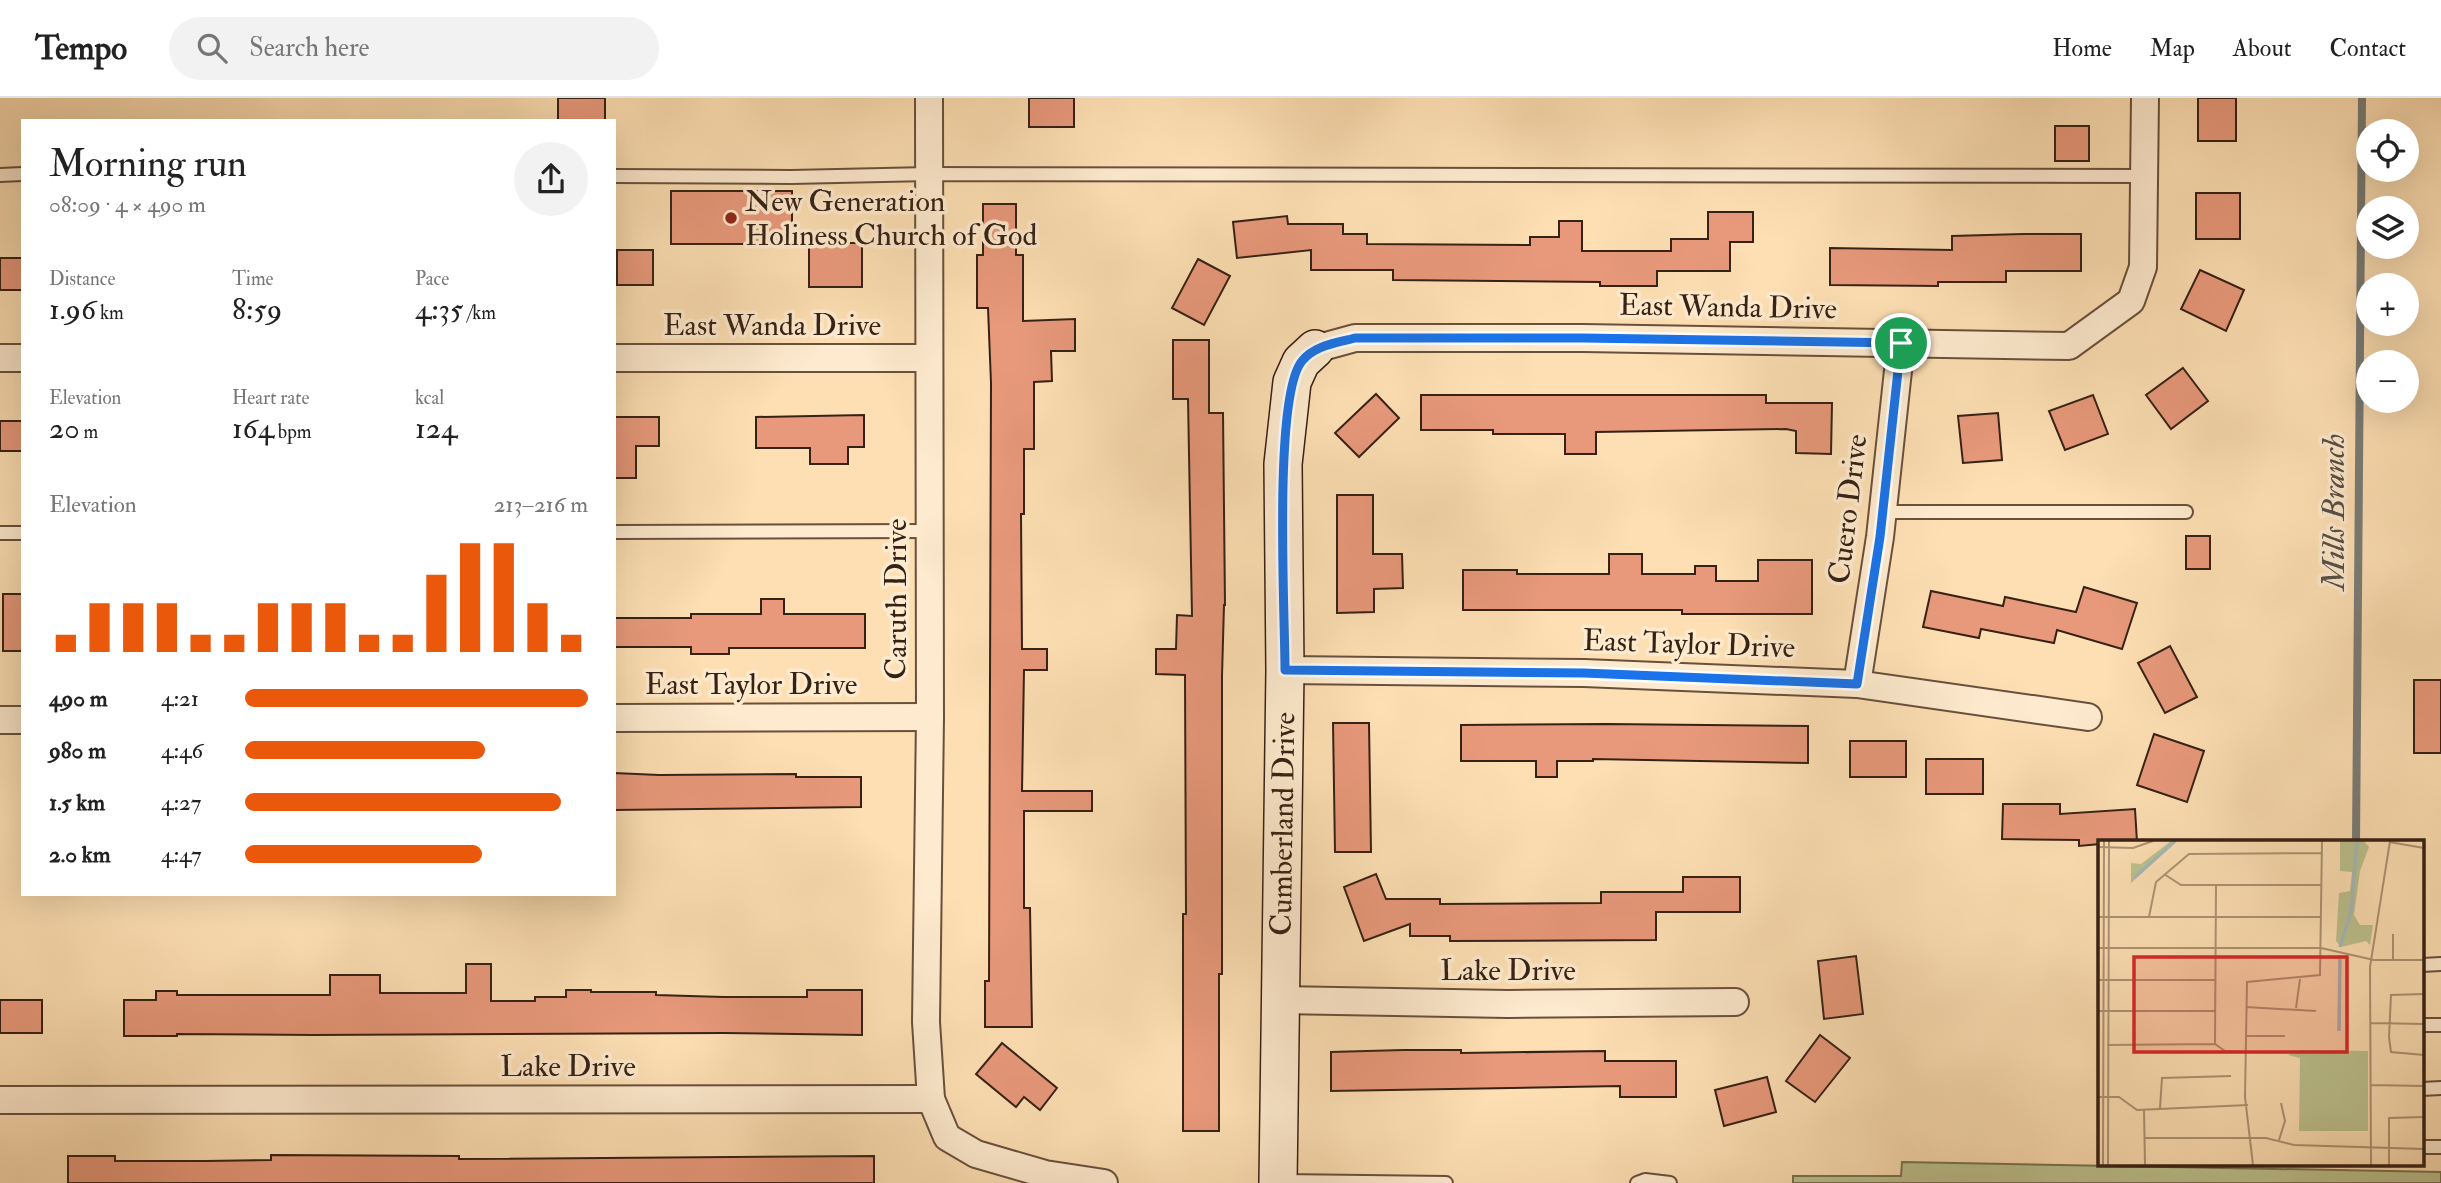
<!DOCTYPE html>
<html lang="en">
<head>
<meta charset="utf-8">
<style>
	body { margin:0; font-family:"IM FELL Double Pica",serif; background:#f2f2f2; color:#222; height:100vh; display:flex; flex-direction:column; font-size:26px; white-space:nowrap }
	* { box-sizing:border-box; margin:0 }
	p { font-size:23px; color:#767676 }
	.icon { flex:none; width:38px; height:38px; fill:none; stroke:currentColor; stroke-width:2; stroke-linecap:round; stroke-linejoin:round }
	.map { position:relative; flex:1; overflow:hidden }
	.side { position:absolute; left:21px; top:21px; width:595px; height:777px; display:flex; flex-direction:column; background:#fff; border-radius:0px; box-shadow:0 7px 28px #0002 }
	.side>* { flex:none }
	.controls { position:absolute; left:2356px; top:21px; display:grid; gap:14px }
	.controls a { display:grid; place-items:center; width:63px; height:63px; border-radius:50%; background:#fff; box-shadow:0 7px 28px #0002; font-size:35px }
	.pin { position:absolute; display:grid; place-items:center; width:60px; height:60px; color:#fff; margin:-30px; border:4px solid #fff; border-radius:50%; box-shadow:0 2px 7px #0007 }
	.round { display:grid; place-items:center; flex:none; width:74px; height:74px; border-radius:37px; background:#f2f2f2 }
	.head { display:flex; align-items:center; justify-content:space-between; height:119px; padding:0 28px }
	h1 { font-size:38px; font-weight:600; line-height:52px }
	.metrics { display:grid; grid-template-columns:repeat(3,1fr); gap:10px; height:119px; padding:7px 28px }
	.metrics div { display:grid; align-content:center }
	.metrics b { font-size:30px; font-weight:600 }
	.metrics small { font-size:19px; font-weight:400 }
	.metrics p { font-size:19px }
	.chart { height:196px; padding:14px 28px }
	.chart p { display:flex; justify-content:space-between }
	.chart svg { width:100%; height:126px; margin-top:7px; stroke:#ea580c; stroke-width:6 }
	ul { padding:0 28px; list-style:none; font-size:23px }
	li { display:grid; grid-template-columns:112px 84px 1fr; align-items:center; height:52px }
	li i { height:18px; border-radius:9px; background:#ea580c }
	header { display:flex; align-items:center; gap:42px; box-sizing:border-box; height:98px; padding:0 35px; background:#fff; border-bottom:2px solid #e0e0e0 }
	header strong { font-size:33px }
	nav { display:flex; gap:38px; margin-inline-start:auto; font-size:24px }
	.search { width:490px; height:63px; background:#f2f2f2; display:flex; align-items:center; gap:18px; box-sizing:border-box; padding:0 24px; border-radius:38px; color:#767676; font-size:26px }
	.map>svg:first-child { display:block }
	.green { fill:#bcc28f; stroke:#797252; stroke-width:2 }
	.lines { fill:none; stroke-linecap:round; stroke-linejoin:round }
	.stream { stroke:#797d77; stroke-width:8 }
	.building { fill:#e8997b; stroke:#362115; stroke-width:2 }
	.lane-casing { stroke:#68503c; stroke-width:16 }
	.street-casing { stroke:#68503c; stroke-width:30 }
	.secondary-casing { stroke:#362115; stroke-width:40 }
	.lane { stroke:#feeace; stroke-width:12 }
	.street { stroke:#feeace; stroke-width:26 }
	.secondary { stroke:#feeace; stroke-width:37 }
	.route-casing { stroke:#fff; stroke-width:14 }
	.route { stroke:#1a73e8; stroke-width:9 }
	.poi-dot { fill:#8f2418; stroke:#feeace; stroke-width:2.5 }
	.labels { text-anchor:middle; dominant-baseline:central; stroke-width:7; stroke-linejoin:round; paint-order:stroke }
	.poi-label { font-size:30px; fill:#362115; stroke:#feeace; text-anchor:start }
	.street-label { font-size:30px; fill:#362115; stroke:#feeace }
	.water-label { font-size:32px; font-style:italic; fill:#574f46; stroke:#feeace }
	.inset-river { fill:none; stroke:#a5bab8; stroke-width:3.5 }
	.inset-road { fill:none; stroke:#ad9374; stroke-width:2 }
	.view { fill:#d62828; fill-opacity:0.15; stroke:#d62828; stroke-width:3.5 }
	.inset-edge { fill:none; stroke:#362115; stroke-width:3.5 }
</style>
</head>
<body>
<header>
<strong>Tempo</strong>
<div class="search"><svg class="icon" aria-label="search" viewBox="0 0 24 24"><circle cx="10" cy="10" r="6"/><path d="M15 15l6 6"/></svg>Search here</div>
<nav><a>Home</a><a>Map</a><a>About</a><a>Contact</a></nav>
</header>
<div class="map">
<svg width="2441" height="1085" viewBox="0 0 2441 1085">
	<rect width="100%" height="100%" fill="#fddfb3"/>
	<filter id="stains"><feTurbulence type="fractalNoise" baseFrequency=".00286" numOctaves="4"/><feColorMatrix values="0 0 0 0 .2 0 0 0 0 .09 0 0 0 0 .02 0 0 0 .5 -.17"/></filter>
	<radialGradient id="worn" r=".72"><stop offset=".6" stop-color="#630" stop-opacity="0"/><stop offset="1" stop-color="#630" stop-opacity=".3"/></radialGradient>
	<!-- green -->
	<path class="green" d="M 1902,1064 L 2441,1074 L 2441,1085 L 1793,1085 L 1793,1078 L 1901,1078 Z"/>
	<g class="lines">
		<!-- stream -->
		<path class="stream" d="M 2356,744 L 2362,0"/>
	</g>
	<!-- building -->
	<g class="building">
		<rect x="558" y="0" width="47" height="23"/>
		<rect x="1029" y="0" width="45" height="29"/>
		<rect x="2198" y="0" width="38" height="43"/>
		<rect x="2055" y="28" width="34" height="35"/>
		<rect x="671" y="93" width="121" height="53"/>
		<rect x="2196" y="95" width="44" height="46"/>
		<path d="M 983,106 L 1016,106 L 1016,157 L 1023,157 L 1023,223 L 1075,221 L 1075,253 L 1051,253 L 1052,283 L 1034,284 L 1034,351 L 1024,351 L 1024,416 L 1021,416 L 1022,551 L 1047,551 L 1047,572 L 1024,572 L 1022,693 L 1092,693 L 1092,713 L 1024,713 L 1024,810 L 1030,810 L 1032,929 L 985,929 L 985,883 L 989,883 L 991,285 L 988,210 L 977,210 L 977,157 L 983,157 Z"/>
		<path d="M 1708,114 L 1753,114 L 1753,144 L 1730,144 L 1730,173 L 1657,173 L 1657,188 L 1600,188 L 1600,184 L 1393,182 L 1393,172 L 1311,172 L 1311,152 L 1237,160 L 1233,124 L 1287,118 L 1288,126 L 1343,126 L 1343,136 L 1367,136 L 1367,146 L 1530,147 L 1530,139 L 1559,139 L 1559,123 L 1582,123 L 1582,153 L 1671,153 L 1671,141 L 1708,141 Z"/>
		<path d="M 2023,136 L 2081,136 L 2081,173 L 2006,173 L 2006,184 L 1938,184 L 1938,188 L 1830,187 L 1830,150 L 1952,152 L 1952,138 Z"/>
		<rect x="809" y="145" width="53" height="44"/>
		<rect x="617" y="152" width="36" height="35"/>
		<rect x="0" y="160" width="23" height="32"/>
		<path d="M 1198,161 L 1230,178 L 1204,227 L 1172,210 Z"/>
		<path d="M 2200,172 L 2244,192 L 2226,233 L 2181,211 Z"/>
		<path d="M 1173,242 L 1209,242 L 1209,315 L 1223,315 L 1225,507 L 1224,507 L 1222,578 L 1222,876 L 1219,876 L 1219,1033 L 1183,1033 L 1183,816 L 1186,816 L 1185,577 L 1156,576 L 1156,551 L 1176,551 L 1177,517 L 1192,518 L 1188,301 L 1173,301 Z"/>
		<path d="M 2183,270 L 2208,303 L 2171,331 L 2146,297 Z"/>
		<path d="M 1376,296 L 1399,320 L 1359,359 L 1335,335 Z"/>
		<path d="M 1421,297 L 1766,297 L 1766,305 L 1832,305 L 1831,356 L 1796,355 L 1796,333 L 1786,331 L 1596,334 L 1596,356 L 1565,356 L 1565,336 L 1493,336 L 1493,332 L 1421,332 Z"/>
		<path d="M 2093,297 L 2108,336 L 2065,352 L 2049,313 Z"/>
		<path d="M 1998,315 L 2002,362 L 1963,365 L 1958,318 Z"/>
		<path d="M 864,317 L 864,349 L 848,349 L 848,366 L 810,366 L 810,350 L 756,350 L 756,319 Z"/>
		<path d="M 614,319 L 659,319 L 659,348 L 636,348 L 636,380 L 614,380 Z"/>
		<rect x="0" y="323" width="23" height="30"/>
		<path d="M 1337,397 L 1373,397 L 1373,456 L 1402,456 L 1403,490 L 1374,491 L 1374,514 L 1337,515 Z"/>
		<rect x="2186" y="438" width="24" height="33"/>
		<path d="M 1609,456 L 1642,456 L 1642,476 L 1695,476 L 1695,468 L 1716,468 L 1716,483 L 1758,483 L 1758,462 L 1812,462 L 1812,516 L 1682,516 L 1682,512 L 1463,512 L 1463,472 L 1517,472 L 1517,476 L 1609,476 Z"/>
		<path d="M 2084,489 L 2137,505 L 2122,551 L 2057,532 L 2054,545 L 1981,531 L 1979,540 L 1923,529 L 1931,493 L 2003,508 L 2005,499 L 2076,514 Z"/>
		<rect x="3" y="496" width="20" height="57"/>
		<path d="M 761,501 L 784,501 L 784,516 L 865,516 L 865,550 L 729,550 L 729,556 L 691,556 L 691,549 L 614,549 L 614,520 L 691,520 L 691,516 L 761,516 Z"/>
		<path d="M 2170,548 L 2197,599 L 2165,615 L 2138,565 Z"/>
		<rect x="2414" y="582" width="27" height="73"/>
		<path d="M 1333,625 L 1369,625 L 1371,754 L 1335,754 Z"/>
		<path d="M 1607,626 L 1808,628 L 1808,665 L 1593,661 L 1593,663 L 1557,663 L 1557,679 L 1536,679 L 1536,663 L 1461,663 L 1461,627 Z"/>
		<path d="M 2154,636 L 2204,653 L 2187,704 L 2137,687 Z"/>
		<rect x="1850" y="643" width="56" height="36"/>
		<rect x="1926" y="661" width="57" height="35"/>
		<path d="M 614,675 L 659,677 L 796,676 L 796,679 L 861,679 L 861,709 L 614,712 Z"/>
		<path d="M 2003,706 L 2060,706 L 2060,716 L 2135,711 L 2137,744 L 2100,744 L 2100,746 L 2079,748 L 2079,742 L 2002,741 Z"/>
		<path d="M 1376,776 L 1386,801 L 1440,801 L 1440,806 L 1601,805 L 1601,794 L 1683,794 L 1683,779 L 1740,779 L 1740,814 L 1656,814 L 1656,842 L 1450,843 L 1450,838 L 1410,838 L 1410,826 L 1364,843 L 1344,789 Z"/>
		<path d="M 1856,858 L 1863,916 L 1824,921 L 1818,863 Z"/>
		<path d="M 466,866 L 491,866 L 491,903 L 535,903 L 535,899 L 566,899 L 566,892 L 591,892 L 591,894 L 656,894 L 656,897 L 724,899 L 807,899 L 807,892 L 862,892 L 862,937 L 724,935 L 313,937 L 177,936 L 177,938 L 124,938 L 124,902 L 156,902 L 156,893 L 177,893 L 177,897 L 330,897 L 330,877 L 380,877 L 380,895 L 466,895 Z"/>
		<rect x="0" y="902" width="42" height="33"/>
		<path d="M 1820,937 L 1850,960 L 1815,1004 L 1786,983 Z"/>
		<path d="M 1002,945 L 1057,990 L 1040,1012 L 1024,999 L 1016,1009 L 976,976 Z"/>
		<path d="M 1403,952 L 1461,952 L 1461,955 L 1605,953 L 1605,963 L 1676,963 L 1676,999 L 1620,999 L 1620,988 L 1331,993 L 1331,954 Z"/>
		<path d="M 1767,979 L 1776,1014 L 1724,1028 L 1715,992 Z"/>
		<path d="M 271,1057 L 459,1058 L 459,1061 L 874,1058 L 874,1085 L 68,1085 L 68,1058 L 115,1058 L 115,1063 L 205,1063 L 271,1062 Z"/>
	</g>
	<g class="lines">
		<defs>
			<g id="lane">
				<path d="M 0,77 L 23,76"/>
				<path d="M 614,78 L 791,79 L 929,76 L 2144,78"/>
				<path d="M 1883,414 L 2186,414"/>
				<path d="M 614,434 L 929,433"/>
				<path d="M 0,435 L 23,435"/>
				<path d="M 2422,867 L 2441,866"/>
				<path d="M 2422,927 L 2441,927"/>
				<path d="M 2422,991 L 2441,990"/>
				<path d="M 2422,1049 L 2441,1049"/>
				<path d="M 1282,1083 L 1446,1085"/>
				<path d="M 1637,1085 L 1645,1082 L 1670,1085"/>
			</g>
			<g id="street">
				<path d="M 929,0 L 930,619 L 926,924 L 931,1001 L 947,1039 L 976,1056 L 1045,1076 L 1104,1085"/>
				<path d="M 1315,251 L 1355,240 L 1583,240 L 2069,248 L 2131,203 L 2143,169 L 2145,0"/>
				<path d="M 0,260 L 23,260"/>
				<path d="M 614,260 L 929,260"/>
				<path d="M 1285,572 L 1584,575 L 1857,586 L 2088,619"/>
				<path d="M 1857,586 L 1880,439 L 1901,245"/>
				<path d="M 614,620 L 930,619"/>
				<path d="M 0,622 L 23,622"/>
				<path d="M 1280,902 L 1508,906 L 1735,904"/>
				<path d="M 0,1002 L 931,1001"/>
			</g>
			<path id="secondary" d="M 1278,1085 L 1285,572 L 1283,366 L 1292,284 L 1301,264 L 1315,251"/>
		</defs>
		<!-- lane casing -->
		<use href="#lane" class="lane-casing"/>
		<!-- street casing -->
		<use href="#street" class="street-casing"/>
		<!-- secondary casing -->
		<use href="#secondary" class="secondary-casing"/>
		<!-- lane -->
		<use href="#lane" class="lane"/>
		<!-- street -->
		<use href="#street" class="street"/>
		<!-- secondary -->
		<use href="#secondary" class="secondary"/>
	</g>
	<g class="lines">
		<defs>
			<path id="route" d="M 1355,240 L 1583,240 L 1901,245 L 1880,439 L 1857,586 L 1584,575 L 1285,572 C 1285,517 1273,298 1302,263 C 1315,247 1337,245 1355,240 Z"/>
		</defs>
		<!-- route casing -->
		<use href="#route" class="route-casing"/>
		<!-- route -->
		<use href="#route" class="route"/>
	</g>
	<!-- markers -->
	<circle class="poi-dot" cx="731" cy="120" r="7"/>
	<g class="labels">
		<!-- poi labels -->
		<g class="poi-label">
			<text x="745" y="103">New Generation<tspan x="745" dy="34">Holiness Church of God</tspan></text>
		</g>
		<!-- street labels -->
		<g class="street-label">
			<text transform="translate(1728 209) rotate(1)">East Wanda Drive</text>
			<text x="772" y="227">East Wanda Drive</text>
			<text transform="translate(1848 411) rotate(-83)">Cuero Drive</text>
			<text transform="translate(896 501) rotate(-90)">Caruth Drive</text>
			<text transform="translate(1689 546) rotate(2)">East Taylor Drive</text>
			<text x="751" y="586">East Taylor Drive</text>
			<text transform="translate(1283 726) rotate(-89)">Cumberland Drive</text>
			<text x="1508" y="872">Lake Drive</text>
			<text x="568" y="968">Lake Drive</text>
		</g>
		<!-- water labels -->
		<g class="water-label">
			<text transform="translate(2334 414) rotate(-90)">Mills Branch</text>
		</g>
	</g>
	<!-- overview -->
	<g transform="translate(2098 742)">
		<rect width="326" height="326" fill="#fddfb3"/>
		<path d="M 73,1 L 79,1 L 33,43 L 33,23 L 43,24 ZM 242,1 L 266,1 L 271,7 L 262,31 L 256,75 L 262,85 L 275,85 L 272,105 L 268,101 L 243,107 L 238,101 L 241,53 L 252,51 L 254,32 L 242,31 ZM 202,210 L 270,211 L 270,291 L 201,291 L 202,218 L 190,215 Z" fill="#bcc28f"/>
		<path class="inset-river" d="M 36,38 L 77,1M 242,107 L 253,72 L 259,1M 241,191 L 242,115"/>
		<path class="inset-road" d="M 291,2 L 326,8M 0,7 L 35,8 L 55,1M 66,34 L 83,45 L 223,45M 0,77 L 223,77M 51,77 L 58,42 L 91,14 L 224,13M 295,94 L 295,120M 0,108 L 223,108 L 276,120 L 326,120M 0,140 L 117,140M 326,154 L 293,155 L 291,197 L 293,212 L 326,215M 148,167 L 218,171M 198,168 L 202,139M 0,171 L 117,171M 273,183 L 326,184M 148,196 L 187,196M 117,204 L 118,45M 9,205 L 117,204 L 127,211 L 147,212M 273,245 L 326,246M 0,257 L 21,257 L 39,270 L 150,265M 62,268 L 64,238 L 133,236M 46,270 L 47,325M 47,298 L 168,298 L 196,305 L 326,309M 181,300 L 187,281 L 183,263M 5,325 L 6,1M 10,325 L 11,1M 155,325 L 147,257 L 149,142 L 222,135 L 224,1M 273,325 L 272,127 L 292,1M 291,325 L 291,278 L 326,277"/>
		<path class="view" d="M 36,117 L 249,117 L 249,212 L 36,212 Z"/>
		<rect width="326" height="326" class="inset-edge"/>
	</g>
	<rect width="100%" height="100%" filter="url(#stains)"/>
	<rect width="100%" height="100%" fill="url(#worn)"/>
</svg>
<div class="controls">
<a><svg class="icon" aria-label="locate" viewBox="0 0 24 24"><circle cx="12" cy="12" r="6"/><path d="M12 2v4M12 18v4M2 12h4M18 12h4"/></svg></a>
<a><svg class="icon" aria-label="layers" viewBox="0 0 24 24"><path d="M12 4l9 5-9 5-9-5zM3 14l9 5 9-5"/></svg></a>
<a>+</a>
<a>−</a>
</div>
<div class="pin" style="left:1901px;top:245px;background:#1e9e55"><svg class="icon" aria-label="arrive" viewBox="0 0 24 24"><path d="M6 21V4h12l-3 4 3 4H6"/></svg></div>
<section class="side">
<div class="head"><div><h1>Morning run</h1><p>08:09 · 4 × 490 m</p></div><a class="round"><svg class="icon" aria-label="share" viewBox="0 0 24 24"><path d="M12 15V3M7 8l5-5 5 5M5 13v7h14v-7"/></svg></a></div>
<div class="metrics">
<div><p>Distance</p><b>1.96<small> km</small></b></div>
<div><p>Time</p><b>8:59</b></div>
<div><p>Pace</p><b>4:35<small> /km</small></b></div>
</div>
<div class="metrics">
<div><p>Elevation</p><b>20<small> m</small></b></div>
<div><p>Heart rate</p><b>164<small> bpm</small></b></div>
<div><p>kcal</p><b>124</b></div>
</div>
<div class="chart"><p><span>Elevation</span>213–216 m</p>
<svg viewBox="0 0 160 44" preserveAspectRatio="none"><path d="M5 44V38M15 44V27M25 44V27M35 44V27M45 44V38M55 44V38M65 44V27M75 44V27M85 44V27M95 44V38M105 44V38M115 44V17M125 44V6M135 44V6M145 44V27M155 44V38"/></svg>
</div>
<ul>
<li><b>490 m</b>4:21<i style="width:100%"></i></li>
<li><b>980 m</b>4:46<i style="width:70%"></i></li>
<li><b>1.5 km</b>4:27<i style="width:92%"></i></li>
<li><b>2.0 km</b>4:47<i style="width:69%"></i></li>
</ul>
</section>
</div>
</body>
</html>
